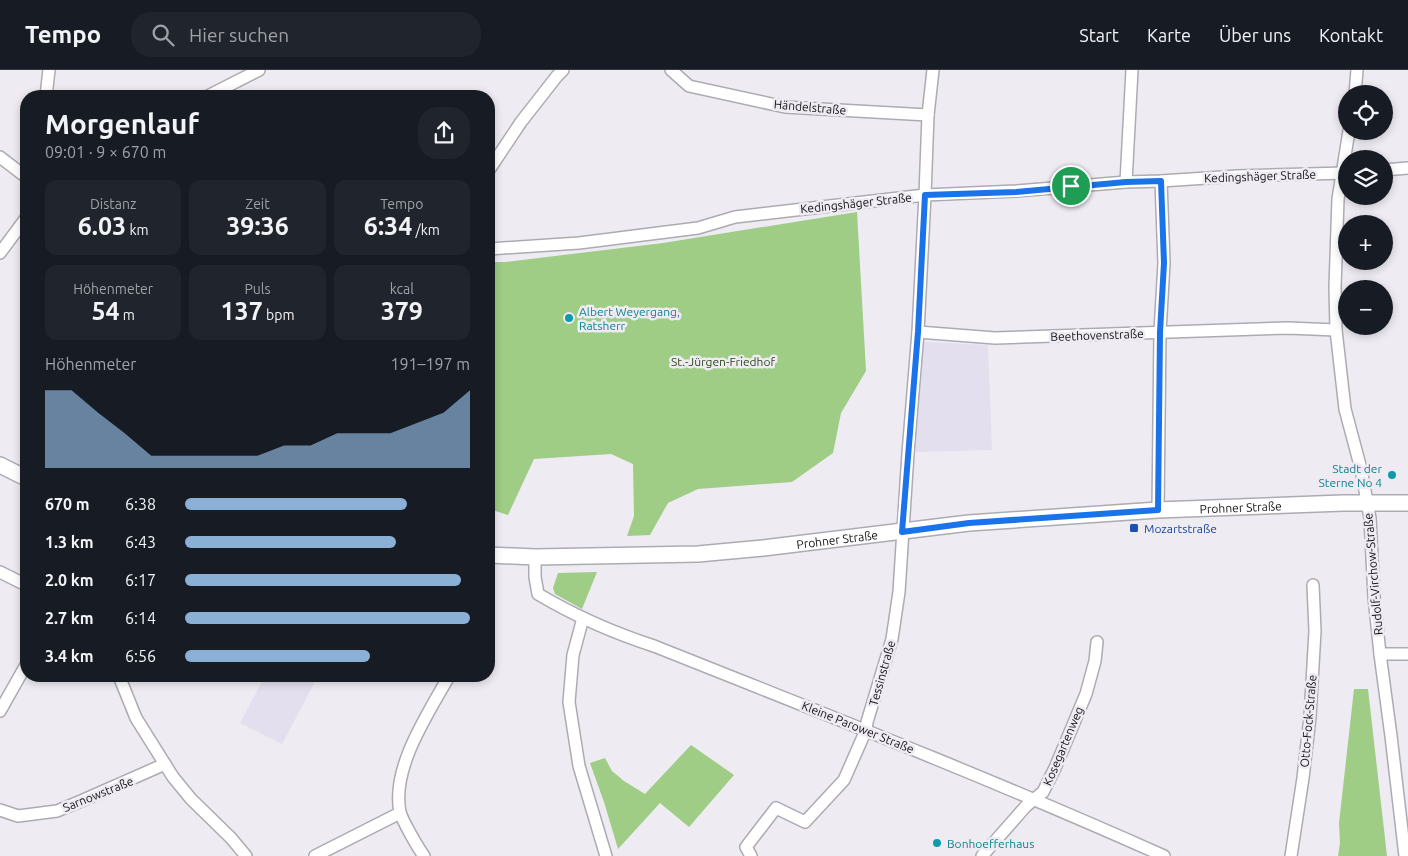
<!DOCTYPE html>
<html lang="de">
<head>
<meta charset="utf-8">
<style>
	body { margin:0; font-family:Ubuntu,sans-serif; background:#20242c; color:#f1f3f6; height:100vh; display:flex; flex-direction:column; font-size:19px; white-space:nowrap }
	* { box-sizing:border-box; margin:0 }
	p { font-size:16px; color:#9ea1a6 }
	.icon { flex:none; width:28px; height:28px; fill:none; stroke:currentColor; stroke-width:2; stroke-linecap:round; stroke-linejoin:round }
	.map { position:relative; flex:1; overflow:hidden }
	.side { position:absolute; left:20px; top:20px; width:475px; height:592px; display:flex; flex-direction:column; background:#171b24; border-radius:20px; box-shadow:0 2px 8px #0003 }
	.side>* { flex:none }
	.fabs { position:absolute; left:1338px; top:15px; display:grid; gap:10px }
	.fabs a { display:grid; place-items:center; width:55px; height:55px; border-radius:50%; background:#171b24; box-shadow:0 2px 8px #0003; font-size:25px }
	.pin { position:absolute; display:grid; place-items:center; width:42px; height:42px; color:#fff; margin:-21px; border:2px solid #fff; border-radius:50%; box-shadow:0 1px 5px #0007 }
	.round { display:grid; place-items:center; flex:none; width:52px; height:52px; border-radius:20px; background:#20242c }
	.head { display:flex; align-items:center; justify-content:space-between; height:85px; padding:0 25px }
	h1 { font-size:28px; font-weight:700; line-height:38px }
	.stats { display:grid; grid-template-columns:repeat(3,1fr); gap:8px; height:85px; padding:5px 25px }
	.stats div { display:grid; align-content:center; border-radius:12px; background:#20242c; text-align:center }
	.stats b { font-size:25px; font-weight:700 }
	.stats small { font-size:14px; font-weight:400 }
	.stats p { font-size:14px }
	.chart { height:140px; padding:10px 25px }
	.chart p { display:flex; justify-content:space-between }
	.chart svg { width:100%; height:90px; margin-top:5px; fill:#8bb0d5; opacity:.7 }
	ul { padding:0 25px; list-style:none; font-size:16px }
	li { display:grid; grid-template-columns:80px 60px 1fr; align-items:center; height:38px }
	li i { height:12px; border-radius:6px; background:#8bb0d5 }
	header { display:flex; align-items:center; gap:30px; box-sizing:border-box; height:70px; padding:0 25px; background:#171b24; border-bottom:1px solid #363941 }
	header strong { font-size:24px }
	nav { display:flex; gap:28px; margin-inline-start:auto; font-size:18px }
	.search { width:350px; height:45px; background:#20242c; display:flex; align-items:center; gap:12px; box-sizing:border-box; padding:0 18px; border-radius:20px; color:#9ea1a6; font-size:19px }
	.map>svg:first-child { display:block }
	.built { fill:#e4dfee }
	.green { fill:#9fcd85 }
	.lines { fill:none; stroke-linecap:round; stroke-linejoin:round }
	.street-casing { stroke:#adabb2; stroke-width:14 }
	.secondary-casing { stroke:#adabb2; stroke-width:18 }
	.street { stroke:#fff; stroke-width:11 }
	.secondary { stroke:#fff; stroke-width:15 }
	.route-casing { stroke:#fff; stroke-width:10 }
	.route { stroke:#1a73e8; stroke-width:6 }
	.culture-dot { fill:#0f9aa8; stroke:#eeebf3; stroke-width:2 }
	.transit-dot { fill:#1a4fb4; stroke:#eeebf3; stroke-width:2 }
	.labels { text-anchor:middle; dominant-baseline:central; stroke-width:5; stroke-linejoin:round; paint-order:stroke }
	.street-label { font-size:12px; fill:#121214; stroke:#eeebf3 }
	.culture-label { font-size:12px; fill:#0d838f; stroke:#eeebf3; text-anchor:start }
	.park-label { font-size:12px; fill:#2b4a16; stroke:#eeebf3 }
	.transit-label { font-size:12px; fill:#164399; stroke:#eeebf3; text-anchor:start }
</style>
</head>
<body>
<header>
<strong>Tempo</strong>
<div class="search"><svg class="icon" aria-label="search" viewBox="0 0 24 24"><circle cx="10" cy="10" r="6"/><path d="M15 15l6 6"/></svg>Hier suchen</div>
<nav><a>Start</a><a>Karte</a><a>Über uns</a><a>Kontakt</a></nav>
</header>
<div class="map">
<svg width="1408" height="786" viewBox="0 0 1408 786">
	<rect width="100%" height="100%" fill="#eeebf3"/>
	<!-- built -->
	<g class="built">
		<path d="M 924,272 L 988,275 L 992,380 L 915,382 Z"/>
		<path d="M 265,606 L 318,606 L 282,674 L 240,653 Z"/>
	</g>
	<!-- green -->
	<g class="green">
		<path d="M 857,142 L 866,301 L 841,343 L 833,383 L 792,412 L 698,419 L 668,433 L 650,465 L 627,466 L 634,446 L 633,394 L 611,384 L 534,389 L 508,445 L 489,439 L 489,192 L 505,192 L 663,173 Z"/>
		<path d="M 597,502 L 582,539 L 555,524 L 553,518 L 558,503 Z"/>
		<path d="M 1354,619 L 1368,619 L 1387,786 L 1338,786 L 1340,773 L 1339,753 Z"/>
		<path d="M 691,675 L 734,705 L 689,757 L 660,733 L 618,779 L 604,732 L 590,693 L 605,688 L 612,701 L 624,711 L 645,724 Z"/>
	</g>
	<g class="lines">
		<defs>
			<g id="street">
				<path d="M 671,0 L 689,16 L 785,37 L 928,45"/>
				<path d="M 1355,24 L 1357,0"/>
				<path d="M 46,26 L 49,0"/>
				<path d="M 208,26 L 259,0"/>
				<path d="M 1349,61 L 1338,129 L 1335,217 L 1336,260 L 1345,339 L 1361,399 L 1370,448 L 1374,527 L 1380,584 L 1391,666 L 1405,786"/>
				<path d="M 0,87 L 26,107"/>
				<path d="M 489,100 L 521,52 L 557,6 L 563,0"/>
				<path d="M 1384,100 L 1408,98"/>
				<path d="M 1126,112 L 1132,0"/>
				<path d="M 489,179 L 579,173 L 698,158 L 735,147 L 925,125 L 1016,121 L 1126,112 L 1161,111 L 1237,106 L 1346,103"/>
				<path d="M 0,183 L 26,148"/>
				<path d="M 918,262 L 995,268 L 1288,258 L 1336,260"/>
				<path d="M 1158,440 L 1160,262 L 1164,193 L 1161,111"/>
				<path d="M 535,487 L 535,507 L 538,524 C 575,546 614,563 654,576 C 825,644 996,711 1164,786"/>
				<path d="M 0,502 L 26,515"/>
				<path d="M 583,548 L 573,585 L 569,632 L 579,696 L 606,786"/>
				<path d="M 1380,584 L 1408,584"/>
				<path d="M 119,606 L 136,648 L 173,707 L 191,729 L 231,768 L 246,786"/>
				<path d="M 0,641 L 26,595"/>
				<path d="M 0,740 L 18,746 L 57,741 L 81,731 L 165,694"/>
				<path d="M 315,786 L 400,743"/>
				<path d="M 424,786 C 418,778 402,750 400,742 C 391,698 428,644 449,606"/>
				<path d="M 751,786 L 746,777 L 776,738 L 805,752 L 844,710 L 866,660 L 867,652 L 892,569 L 899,522 L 908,383 L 918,262 L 925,125 L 928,45 L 933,0"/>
				<path d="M 982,786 L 1026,736 L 1043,722 L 1055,698 L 1086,624 L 1095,591 L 1097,572"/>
				<path d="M 1291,786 L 1303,708 L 1310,647 L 1315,561 L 1313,515"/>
			</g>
			<g id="secondary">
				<path d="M 0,395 L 26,408"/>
				<path id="s1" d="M 489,485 L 535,487 L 698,484 L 763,478 L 969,453 L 1158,440 L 1343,433 L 1408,433"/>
			</g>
		</defs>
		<!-- street casing -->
		<use href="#street" class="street-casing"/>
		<!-- secondary casing -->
		<use href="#secondary" class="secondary-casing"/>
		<!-- street -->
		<use href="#street" class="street"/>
		<!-- secondary -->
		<use href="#secondary" class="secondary"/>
	</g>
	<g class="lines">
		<defs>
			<path id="route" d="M 1161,111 L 1164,193 L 1160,262 L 1158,440 L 969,453 L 902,462 L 918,262 L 925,125 L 1016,122 L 1126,112 Z"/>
		</defs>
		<!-- route casing -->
		<use href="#route" class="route-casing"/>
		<!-- route -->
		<use href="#route" class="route"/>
	</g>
	<!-- markers -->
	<g class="culture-dot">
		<circle cx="569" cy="248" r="5"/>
		<circle cx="1392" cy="405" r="5"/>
		<circle cx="937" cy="773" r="5"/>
	</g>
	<rect class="transit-dot" x="1129" y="453" width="10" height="10" rx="2.5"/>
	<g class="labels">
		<!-- street labels -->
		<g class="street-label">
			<text transform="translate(810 37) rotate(5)">Händelstraße</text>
			<text transform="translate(1260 106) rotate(-2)">Kedingshäger Straße</text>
			<text transform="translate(856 133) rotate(-6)">Kedingshäger Straße</text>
			<text transform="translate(1097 265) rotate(-2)">Beethovenstraße</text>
			<text stroke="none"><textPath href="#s1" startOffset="754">Prohner Straße</textPath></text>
			<text stroke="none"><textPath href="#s1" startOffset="349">Prohner Straße</textPath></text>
			<text transform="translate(1373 504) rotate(-95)">Rudolf-Virchow-Straße</text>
			<text transform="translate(882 603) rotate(-74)">Tessinstraße</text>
			<text transform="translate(1308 651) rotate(-85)">Otto-Fock-Straße</text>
			<text transform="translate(858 657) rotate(22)">Kleine Parower Straße</text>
			<text transform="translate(1063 676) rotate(-67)">Kosegartenweg</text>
			<text transform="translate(98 724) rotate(-22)">Sarnowstraße</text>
		</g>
		<!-- culture labels -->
		<g class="culture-label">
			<text x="579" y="241">Albert Weyergang,<tspan x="579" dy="14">Ratsherr</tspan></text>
			<text x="1382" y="398" text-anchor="end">Stadt der<tspan x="1382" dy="14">Sterne No 4</tspan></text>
			<text x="947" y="773">Bonhoefferhaus</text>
		</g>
		<!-- park labels -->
		<g class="park-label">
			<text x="723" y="291">St.-Jürgen-Friedhof</text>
		</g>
		<!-- transit labels -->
		<g class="transit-label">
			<text x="1144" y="458">Mozartstraße</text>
		</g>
	</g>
</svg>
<div class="fabs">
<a><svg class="icon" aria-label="locate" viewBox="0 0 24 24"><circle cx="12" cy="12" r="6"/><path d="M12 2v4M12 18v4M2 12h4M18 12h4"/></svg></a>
<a><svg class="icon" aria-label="layers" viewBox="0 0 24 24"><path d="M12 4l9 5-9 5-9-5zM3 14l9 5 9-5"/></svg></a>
<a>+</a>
<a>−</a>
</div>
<div class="pin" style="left:1071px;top:116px;background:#1e9e55"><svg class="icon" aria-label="arrive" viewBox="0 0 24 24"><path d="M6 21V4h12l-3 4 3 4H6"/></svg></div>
<section class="side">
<div class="head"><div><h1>Morgenlauf</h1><p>09:01 · 9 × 670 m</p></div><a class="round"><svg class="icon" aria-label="share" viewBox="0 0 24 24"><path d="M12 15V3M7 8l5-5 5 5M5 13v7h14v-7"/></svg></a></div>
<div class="stats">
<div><p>Distanz</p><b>6.03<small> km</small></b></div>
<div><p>Zeit</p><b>39:36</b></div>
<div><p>Tempo</p><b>6:34<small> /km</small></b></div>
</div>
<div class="stats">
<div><p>Höhenmeter</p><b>54<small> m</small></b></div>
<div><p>Puls</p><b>137<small> bpm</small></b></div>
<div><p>kcal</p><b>379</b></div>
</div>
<div class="chart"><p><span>Höhenmeter</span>191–197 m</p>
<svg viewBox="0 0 160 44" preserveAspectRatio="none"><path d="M0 44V6L10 6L20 17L30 27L40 38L50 38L60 38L70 38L80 38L90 33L100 33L110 27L120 27L130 27L140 22L150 17L160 6V44z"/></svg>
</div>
<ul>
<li><b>670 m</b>6:38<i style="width:78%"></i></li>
<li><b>1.3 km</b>6:43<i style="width:74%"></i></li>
<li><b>2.0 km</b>6:17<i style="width:97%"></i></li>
<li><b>2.7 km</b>6:14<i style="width:100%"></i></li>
<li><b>3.4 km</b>6:56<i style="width:65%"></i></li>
</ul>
</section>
</div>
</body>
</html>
